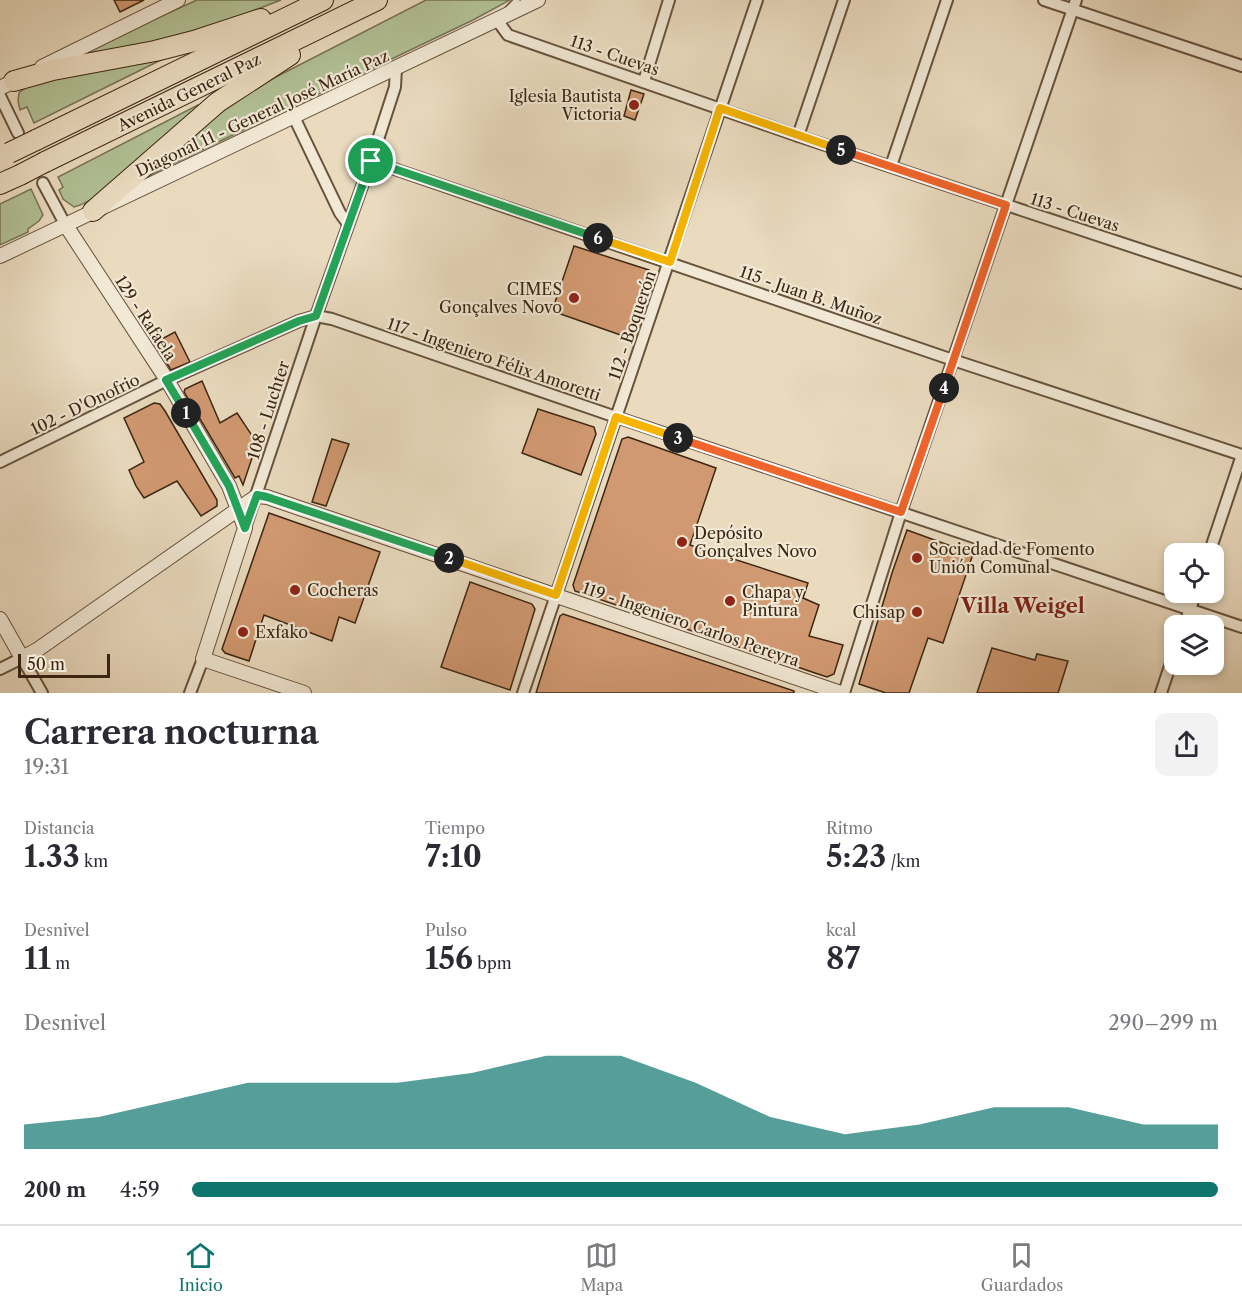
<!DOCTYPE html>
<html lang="es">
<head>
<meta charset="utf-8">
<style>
	body { margin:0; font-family:"Libre Caslon Text",serif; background:#f2f2f3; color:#2b2b33; height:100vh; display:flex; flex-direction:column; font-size:22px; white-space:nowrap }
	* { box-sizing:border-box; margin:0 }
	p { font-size:20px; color:#7c7c81 }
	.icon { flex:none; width:33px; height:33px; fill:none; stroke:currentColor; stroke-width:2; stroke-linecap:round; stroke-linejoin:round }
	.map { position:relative; height:693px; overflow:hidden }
	.drawer { display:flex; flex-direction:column; background:#fff; flex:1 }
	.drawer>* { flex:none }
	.controls { position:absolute; left:1164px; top:543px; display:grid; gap:12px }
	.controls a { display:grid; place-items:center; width:60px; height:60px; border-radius:12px; background:#fff; box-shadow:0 3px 9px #0003; font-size:30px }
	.scale { position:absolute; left:18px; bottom:15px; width:92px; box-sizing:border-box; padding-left:6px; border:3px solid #3c2612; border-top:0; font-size:16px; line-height:21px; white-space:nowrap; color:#3c2612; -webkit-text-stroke:4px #f1e8d5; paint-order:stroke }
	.pin { position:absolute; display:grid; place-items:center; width:51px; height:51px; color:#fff; margin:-26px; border:3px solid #fff; border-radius:50%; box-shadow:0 2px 6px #0007 }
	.km { position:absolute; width:30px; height:30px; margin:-15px; border-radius:50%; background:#222; color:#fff; font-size:16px; line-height:30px; text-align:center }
	.round { display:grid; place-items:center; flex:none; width:63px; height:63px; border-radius:12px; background:#f2f2f3 }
	.headline { display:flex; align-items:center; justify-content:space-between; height:102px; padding:0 24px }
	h1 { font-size:33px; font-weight:800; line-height:45px }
	.stats { display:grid; grid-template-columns:repeat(3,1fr); gap:9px; height:102px; padding:6px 24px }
	.stats div { display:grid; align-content:center }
	.stats b { font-size:30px; font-weight:800 }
	.stats small { font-size:16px; font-weight:400 }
	.stats p { font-size:16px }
	.chart { height:168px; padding:12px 24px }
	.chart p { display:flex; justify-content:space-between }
	.chart svg { width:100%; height:108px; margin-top:6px; fill:#0f766e; opacity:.7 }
	ul { padding:0 24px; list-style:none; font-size:20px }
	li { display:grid; grid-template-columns:96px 72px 1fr; align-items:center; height:45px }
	li i { height:15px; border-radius:8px; background:#0f766e }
	.tabs { display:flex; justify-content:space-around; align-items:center; height:84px; border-top:2px solid #e1e1e2; background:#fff; font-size:16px; color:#7c7c81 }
	.tabs a { display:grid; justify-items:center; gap:3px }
	.tabs .current { color:#0f766e }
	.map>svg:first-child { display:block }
	.green { fill:#b2c195; stroke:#777454; stroke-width:1.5 }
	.building { fill:#d19971; stroke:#3c2612; stroke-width:1.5 }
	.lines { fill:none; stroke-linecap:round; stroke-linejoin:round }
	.service-casing { stroke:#68533d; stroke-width:8 }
	.minor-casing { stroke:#68533d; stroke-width:14 }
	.tertiary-casing { stroke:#68533d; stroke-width:16 }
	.motorway-casing { stroke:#3c2612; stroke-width:22 }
	.service { stroke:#f1e8d5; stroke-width:5 }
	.minor { stroke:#f1e8d5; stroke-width:10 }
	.tertiary { stroke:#f1e8d5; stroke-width:14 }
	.motorway { stroke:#eadbbf; stroke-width:20 }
	.motorway-bridge-casing { stroke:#3c2612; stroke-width:22; stroke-linecap:butt }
	.motorway-bridge { stroke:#eadbbf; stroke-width:20 }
	.split-1-casing { stroke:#fff; stroke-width:12 }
	.split-2-casing { stroke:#fff; stroke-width:12 }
	.split-3-casing { stroke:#fff; stroke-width:12 }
	.split-4-casing { stroke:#fff; stroke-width:12 }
	.split-5-casing { stroke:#fff; stroke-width:12 }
	.split-6-casing { stroke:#fff; stroke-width:12 }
	.split-7-casing { stroke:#fff; stroke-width:12 }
	.split-1 { stroke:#22a559; stroke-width:8 }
	.split-2 { stroke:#22a559; stroke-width:8 }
	.split-3 { stroke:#f5b400; stroke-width:8 }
	.split-4 { stroke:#f0652b; stroke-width:8 }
	.split-5 { stroke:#f0652b; stroke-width:8 }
	.split-6 { stroke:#f5b400; stroke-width:8 }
	.split-7 { stroke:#22a559; stroke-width:8 }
	.poi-dot { fill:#8f2418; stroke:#f1e8d5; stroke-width:2 }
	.labels { text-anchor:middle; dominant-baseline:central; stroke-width:4.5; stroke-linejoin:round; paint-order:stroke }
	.street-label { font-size:16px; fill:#3c2612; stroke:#f1e8d5 }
	.poi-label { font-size:16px; fill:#3c2612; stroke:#f1e8d5; text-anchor:start }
	.quarter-label { font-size:20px; font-weight:bold; fill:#7a1f14; stroke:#f1e8d5 }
</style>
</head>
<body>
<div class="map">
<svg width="1242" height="693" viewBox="0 0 1242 693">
	<rect width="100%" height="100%" fill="#eadbbf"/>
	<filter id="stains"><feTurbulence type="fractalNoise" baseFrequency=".00333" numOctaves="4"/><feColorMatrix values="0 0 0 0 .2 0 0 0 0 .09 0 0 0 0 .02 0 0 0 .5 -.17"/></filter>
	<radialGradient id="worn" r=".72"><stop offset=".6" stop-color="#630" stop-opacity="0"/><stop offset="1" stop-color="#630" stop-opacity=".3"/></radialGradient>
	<!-- green -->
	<g class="green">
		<path d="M 197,0 L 281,0 L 185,37 L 73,56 Z"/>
		<path d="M 426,0 L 510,0 L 473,20 L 139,180 L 214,113 L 272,79 Z"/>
		<path d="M 179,51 L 34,123 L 27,107 L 20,110 L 18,101 L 19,93 L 30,84 Z"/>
		<path d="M 198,105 L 200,108 C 171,134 108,198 74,207 L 63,199 L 59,190 L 63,187 L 58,177 Z"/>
		<path d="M 31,189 L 43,215 L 39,221 L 28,229 L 28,232 L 0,245 L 0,204 Z"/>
	</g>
	<!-- building -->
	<g class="building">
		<path d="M 114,0 L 144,0 L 120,12 Z"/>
		<path d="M 631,90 L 644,94 L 635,120 L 624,116 Z"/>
		<path d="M 574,246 L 649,270 L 635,322 L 639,323 L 632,339 L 552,311 Z"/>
		<path d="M 175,332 L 190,362 L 171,370 L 154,343 Z"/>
		<path d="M 202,381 L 220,423 L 237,413 L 257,443 L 243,485 L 239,476 L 235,478 L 184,392 L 185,389 Z"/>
		<path d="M 154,403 L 160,404 L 165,411 L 217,500 L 217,506 L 201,516 L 177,481 L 144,498 L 136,486 L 129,470 L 144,462 L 124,418 Z"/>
		<path d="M 538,409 L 594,427 L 596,434 L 581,475 L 522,453 Z"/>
		<path d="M 628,437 L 716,468 L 690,545 L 808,583 L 803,598 L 819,605 L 809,636 L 843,645 L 834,674 L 827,677 L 815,673 L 575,591 L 573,585 L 622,439 Z"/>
		<path d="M 332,439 L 349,444 L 326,506 L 312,502 Z"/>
		<path d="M 269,513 L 380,552 L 355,623 L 339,617 L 332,641 L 264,615 L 249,661 L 225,653 L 222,649 Z"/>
		<path d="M 907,530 L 973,554 L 943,643 L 928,638 L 909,693 L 886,693 L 859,684 L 892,573 Z"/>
		<path d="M 470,582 L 532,604 L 535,609 L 510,690 L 441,667 Z"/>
		<path d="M 563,614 L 794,691 L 794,693 L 536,693 L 560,616 Z"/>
		<path d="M 992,648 L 1035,660 L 1037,654 L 1068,661 L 1058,693 L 977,693 Z"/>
	</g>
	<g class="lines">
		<defs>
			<path id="service" d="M 507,10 L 517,0"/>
			<g id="minor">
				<path d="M 1044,0 L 1242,66"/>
				<path d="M 497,20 L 508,35 L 798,136 L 1242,283"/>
				<path d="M 644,81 L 669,0"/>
				<path d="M 0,96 L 18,133"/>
				<path d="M 294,117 L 340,213 L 348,224"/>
				<path d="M 798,136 L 844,0"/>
				<path d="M 371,161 L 953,360 L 1242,455"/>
				<path d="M 891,166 L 947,0"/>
				<path d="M 43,183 L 65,224"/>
				<path d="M 0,462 L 167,380 L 299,321 L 316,316 L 332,319 L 616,417 L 1242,627"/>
				<path d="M 245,528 L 316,316 L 371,161 L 395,87 L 396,68"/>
				<path d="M 1209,554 L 1242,455"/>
				<path d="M 1184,626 L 1196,592"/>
				<path d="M 0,669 L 22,658 L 42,693"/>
				<path d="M 190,693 L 203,659"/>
				<path d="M 523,693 L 757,0"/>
				<path d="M 844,693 L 901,512 L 1076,0"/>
				<path d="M 1161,693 L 1174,654"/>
			</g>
			<g id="tertiary">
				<path d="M 42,67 L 178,0"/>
				<path d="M 0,88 L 22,77"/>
				<path d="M 65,224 L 167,380 L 229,486 L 245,528 L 203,659 L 304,693"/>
				<path d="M 0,256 L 538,0"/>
				<path d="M 0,619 L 22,658 L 37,650 L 257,496 L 267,497 L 841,693"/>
			</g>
			<g id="motorway">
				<path d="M 14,81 L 53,70 L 155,51 L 194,41 L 261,19"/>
				<path d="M 36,140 L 323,0"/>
				<path d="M 45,162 L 377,0"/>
				<path d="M 0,184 L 20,175"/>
				<path d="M 93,211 L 218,102 L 290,55"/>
			</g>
		</defs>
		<!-- service casing -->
		<use href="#service" class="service-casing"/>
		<!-- minor casing -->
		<use href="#minor" class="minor-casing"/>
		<!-- tertiary casing -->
		<use href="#tertiary" class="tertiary-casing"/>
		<!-- motorway casing -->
		<use href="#motorway" class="motorway-casing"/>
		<!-- service -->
		<use href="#service" class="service"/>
		<!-- minor -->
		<use href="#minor" class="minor"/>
		<!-- tertiary -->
		<use href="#tertiary" class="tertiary"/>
		<!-- motorway -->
		<use href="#motorway" class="motorway"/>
		<defs>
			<g id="motorway-bridge">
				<path d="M 9,153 L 36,140"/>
				<path d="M 20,175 L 45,162"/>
			</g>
		</defs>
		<!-- motorway-bridge casing -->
		<use href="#motorway-bridge" class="motorway-bridge-casing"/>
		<!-- motorway-bridge -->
		<use href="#motorway-bridge" class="motorway-bridge"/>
	</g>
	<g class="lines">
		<defs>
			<path id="split-1" d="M 186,413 L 166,380 L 299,321 L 316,316 L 371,161"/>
			<path id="split-2" d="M 186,413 L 229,486 L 245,528 L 257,495 L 267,497 L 449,558"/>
			<path id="split-3" d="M 449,558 L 556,595 L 616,417 L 678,438"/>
			<path id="split-4" d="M 678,438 L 901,512 L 944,388"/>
			<path id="split-5" d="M 841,150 L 1006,205 L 944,388"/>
			<path id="split-6" d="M 598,238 L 670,262 L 720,108 L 841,150"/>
			<path id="split-7" d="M 371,161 L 598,238"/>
		</defs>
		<!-- split-1 casing -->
		<use href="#split-1" class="split-1-casing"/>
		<!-- split-2 casing -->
		<use href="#split-2" class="split-2-casing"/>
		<!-- split-3 casing -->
		<use href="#split-3" class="split-3-casing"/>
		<!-- split-4 casing -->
		<use href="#split-4" class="split-4-casing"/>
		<!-- split-5 casing -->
		<use href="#split-5" class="split-5-casing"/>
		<!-- split-6 casing -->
		<use href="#split-6" class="split-6-casing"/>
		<!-- split-7 casing -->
		<use href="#split-7" class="split-7-casing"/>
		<!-- split-1 -->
		<use href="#split-1" class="split-1"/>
		<!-- split-2 -->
		<use href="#split-2" class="split-2"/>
		<!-- split-3 -->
		<use href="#split-3" class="split-3"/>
		<!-- split-4 -->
		<use href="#split-4" class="split-4"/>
		<!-- split-5 -->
		<use href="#split-5" class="split-5"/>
		<!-- split-6 -->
		<use href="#split-6" class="split-6"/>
		<!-- split-7 -->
		<use href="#split-7" class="split-7"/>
	</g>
	<!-- markers -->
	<g class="poi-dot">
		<circle cx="634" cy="105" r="6"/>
		<circle cx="574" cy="298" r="6"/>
		<circle cx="682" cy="542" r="6"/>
		<circle cx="917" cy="558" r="6"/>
		<circle cx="295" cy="590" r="6"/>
		<circle cx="730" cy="601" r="6"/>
		<circle cx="917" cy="612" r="6"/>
		<circle cx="243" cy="632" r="6"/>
	</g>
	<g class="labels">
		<!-- street labels -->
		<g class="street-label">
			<text transform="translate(615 55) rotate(19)">113 - Cuevas</text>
			<text transform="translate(189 92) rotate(-26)">Avenida General Paz</text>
			<text transform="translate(262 113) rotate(-25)">Diagonal 11 - General José María Paz</text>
			<text transform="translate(1075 212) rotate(18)">113 - Cuevas</text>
			<text transform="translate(811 295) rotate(19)">115 - Juan B. Muñoz</text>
			<text transform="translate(146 318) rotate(57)">129 - Rafaela</text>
			<text transform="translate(632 325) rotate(-71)">112 - Boquerón</text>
			<text transform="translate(494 359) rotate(19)">117 - Ingeniero Félix Amoretti</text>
			<text transform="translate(85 404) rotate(-26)">102 - D'Onofrio</text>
			<text transform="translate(268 410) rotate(-72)">108 - Luchter</text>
			<text transform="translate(691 624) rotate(19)">119 - Ingeniero Carlos Pereyra</text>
		</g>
		<!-- poi labels -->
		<g class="poi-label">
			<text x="622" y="96" text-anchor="end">Iglesia Bautista<tspan x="622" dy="18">Victoria</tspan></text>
			<text x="562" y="289" text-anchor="end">CIMES<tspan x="562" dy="18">Gonçalves Novo</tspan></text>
			<text x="694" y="533">Depósito<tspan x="694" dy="18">Gonçalves Novo</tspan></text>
			<text x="929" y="549">Sociedad de Fomento<tspan x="929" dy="18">Unión Comunal</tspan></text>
			<text x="307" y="590">Cocheras</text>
			<text x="742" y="592">Chapa y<tspan x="742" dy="18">Pintura</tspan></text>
			<text x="905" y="612" text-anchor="end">Chisap</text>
			<text x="255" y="632">Exfako</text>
		</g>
		<!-- quarter labels -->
		<g class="quarter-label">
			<text x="1023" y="606">Villa Weigel</text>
		</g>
	</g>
	<rect width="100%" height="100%" filter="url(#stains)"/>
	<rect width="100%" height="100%" fill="url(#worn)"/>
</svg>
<div class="controls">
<a><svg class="icon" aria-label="locate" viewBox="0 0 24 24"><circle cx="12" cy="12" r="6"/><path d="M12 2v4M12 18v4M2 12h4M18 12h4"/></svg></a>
<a><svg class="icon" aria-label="layers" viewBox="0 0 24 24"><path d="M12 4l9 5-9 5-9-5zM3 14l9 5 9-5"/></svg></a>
</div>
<div class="scale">50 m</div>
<div class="pin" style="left:371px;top:161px;background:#1e9e55"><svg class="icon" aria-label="arrive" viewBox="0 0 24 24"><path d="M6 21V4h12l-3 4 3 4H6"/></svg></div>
<b class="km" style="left:186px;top:413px">1</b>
<b class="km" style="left:449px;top:558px">2</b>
<b class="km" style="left:678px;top:438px">3</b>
<b class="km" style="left:944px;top:388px">4</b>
<b class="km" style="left:841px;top:150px">5</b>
<b class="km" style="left:598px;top:238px">6</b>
</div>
<section class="drawer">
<div class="headline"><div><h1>Carrera nocturna</h1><p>19:31</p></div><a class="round"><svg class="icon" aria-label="share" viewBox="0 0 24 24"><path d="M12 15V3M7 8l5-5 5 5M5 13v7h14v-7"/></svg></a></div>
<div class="stats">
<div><p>Distancia</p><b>1.33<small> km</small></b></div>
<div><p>Tiempo</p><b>7:10</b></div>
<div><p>Ritmo</p><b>5:23<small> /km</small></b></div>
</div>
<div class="stats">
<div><p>Desnivel</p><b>11<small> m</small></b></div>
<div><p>Pulso</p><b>156<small> bpm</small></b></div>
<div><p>kcal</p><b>87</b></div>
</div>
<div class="chart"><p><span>Desnivel</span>290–299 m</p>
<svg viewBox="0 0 160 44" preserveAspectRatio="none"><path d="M0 44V34L10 31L20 24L30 17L40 17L50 17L60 13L70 6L80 6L90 17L100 31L110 38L120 34L130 27L140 27L150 34L160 34V44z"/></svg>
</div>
<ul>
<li><b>200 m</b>4:59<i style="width:100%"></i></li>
</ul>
</section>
<nav class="tabs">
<a class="current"><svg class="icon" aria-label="home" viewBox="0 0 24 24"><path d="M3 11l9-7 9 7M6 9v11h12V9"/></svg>Inicio</a>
<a><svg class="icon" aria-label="map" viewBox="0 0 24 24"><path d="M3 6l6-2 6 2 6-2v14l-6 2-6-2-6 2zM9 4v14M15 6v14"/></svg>Mapa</a>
<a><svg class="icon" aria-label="saved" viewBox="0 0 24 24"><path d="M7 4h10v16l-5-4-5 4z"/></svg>Guardados</a>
</nav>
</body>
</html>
